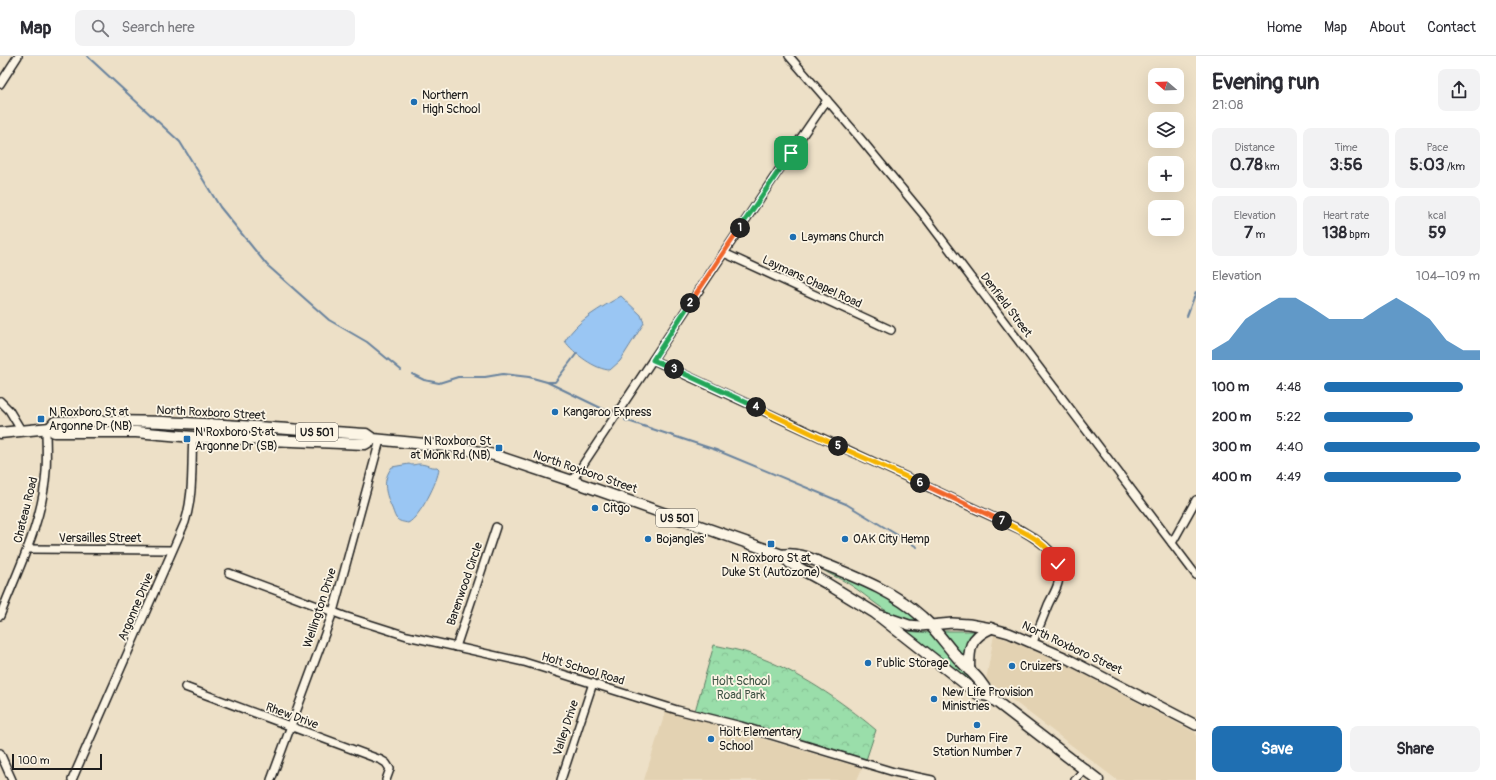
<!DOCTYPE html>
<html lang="en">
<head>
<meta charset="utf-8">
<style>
	body { margin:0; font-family:Pangolin,sans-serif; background:#f2f2f3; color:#2b2b33; height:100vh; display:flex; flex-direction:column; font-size:15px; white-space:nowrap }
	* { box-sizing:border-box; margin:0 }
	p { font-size:13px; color:#7c7c81 }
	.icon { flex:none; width:22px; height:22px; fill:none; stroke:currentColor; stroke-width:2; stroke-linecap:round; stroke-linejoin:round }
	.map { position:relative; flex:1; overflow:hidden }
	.panel { display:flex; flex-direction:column; background:#fff; width:300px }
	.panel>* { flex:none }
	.needle { width:26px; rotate:289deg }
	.fabs { position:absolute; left:1148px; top:12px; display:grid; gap:8px }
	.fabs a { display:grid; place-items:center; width:36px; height:36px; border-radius:8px; background:#fff; box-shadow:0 4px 16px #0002; font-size:20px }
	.scale { position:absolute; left:12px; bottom:10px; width:90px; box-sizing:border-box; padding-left:4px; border:2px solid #1c1c1c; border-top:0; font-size:11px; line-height:14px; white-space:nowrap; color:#1c1c1c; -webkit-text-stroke:3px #fcf5e5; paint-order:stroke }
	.pin { position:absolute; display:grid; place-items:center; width:34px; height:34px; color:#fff; margin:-17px; border-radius:8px; box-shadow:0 2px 6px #0006 }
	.km { position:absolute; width:20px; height:20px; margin:-10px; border-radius:50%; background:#222; color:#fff; font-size:11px; line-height:20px; text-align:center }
	.round { display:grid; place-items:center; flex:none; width:42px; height:42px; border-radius:8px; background:#f2f2f3 }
	.summary { display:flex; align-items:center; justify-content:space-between; height:68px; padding:0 16px }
	h1 { font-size:22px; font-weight:700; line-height:30px }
	.figures { display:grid; grid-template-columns:repeat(3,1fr); gap:6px; height:68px; padding:4px 16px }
	.figures div { display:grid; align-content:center; border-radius:8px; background:#f2f2f3; text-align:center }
	.figures b { font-size:17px; font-weight:700 }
	.figures small { font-size:11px; font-weight:400 }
	.figures p { font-size:11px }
	.chart { height:112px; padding:8px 16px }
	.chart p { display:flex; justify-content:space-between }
	.chart svg { width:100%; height:72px; margin-top:4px; fill:#1f6fb2; opacity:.7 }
	.primary-button { display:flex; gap:8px; margin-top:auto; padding:8px 16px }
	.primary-button a { flex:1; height:46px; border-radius:8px; background:#1f6fb2; color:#fff; font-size:16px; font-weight:700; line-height:46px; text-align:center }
	.primary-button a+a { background:#f2f2f3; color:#2b2b33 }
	ul { padding:0 16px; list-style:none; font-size:13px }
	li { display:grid; grid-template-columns:64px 48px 1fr; align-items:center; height:30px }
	li i { height:10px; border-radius:5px; background:#1f6fb2 }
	header { display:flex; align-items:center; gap:24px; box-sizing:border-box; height:56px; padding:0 20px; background:#fff; border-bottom:1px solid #e1e1e2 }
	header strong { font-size:19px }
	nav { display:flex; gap:22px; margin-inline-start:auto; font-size:14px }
	.search { width:280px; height:36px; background:#f2f2f3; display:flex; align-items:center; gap:10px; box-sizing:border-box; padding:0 14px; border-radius:8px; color:#7c7c81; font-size:15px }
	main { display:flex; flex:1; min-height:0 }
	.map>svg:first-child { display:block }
	.built { fill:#e3d2b2 }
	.green { fill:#9adeaa; stroke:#5b7d63 }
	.park { fill:url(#park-crowns); stroke:#5b7d63 }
	.water { fill:#9ac6f3; stroke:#68829d }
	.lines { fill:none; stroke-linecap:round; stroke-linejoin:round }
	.stream { stroke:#68829d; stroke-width:2 }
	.minor-casing { stroke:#1c1c1c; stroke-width:10 }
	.major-casing { stroke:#1c1c1c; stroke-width:12 }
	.highway-casing { stroke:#1c1c1c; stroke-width:13 }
	.minor { stroke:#fcf5e5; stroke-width:7 }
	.major { stroke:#fcf5e5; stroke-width:9 }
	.highway { stroke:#fcf5e5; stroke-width:10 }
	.split-1-casing { stroke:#fff; stroke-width:8 }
	.split-2-casing { stroke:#fff; stroke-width:8 }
	.split-3-casing { stroke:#fff; stroke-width:8 }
	.split-4-casing { stroke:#fff; stroke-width:8 }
	.split-5-casing { stroke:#fff; stroke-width:8 }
	.split-6-casing { stroke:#fff; stroke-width:8 }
	.split-7-casing { stroke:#fff; stroke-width:8 }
	.split-8-casing { stroke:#fff; stroke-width:8 }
	.split-1 { stroke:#22a559; stroke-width:5 }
	.split-2 { stroke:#f0652b; stroke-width:5 }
	.split-3 { stroke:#22a559; stroke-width:5 }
	.split-4 { stroke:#22a559; stroke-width:5 }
	.split-5 { stroke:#f5b400; stroke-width:5 }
	.split-6 { stroke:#f5b400; stroke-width:5 }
	.split-7 { stroke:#f0652b; stroke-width:5 }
	.split-8 { stroke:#f5b400; stroke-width:5 }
	.poi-dot { fill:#1f6fb2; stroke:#fcf5e5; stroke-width:1.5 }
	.labels { text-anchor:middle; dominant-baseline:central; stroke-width:3.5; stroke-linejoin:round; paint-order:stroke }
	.shield { fill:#fcf5e5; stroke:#5f5d58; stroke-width:1 }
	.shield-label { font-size:11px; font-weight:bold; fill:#1c1c1c }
	.poi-label { font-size:12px; fill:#1c1c1c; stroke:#fcf5e5; text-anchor:start }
	.street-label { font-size:12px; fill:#1c1c1c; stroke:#fcf5e5 }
	.park-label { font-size:12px; fill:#425647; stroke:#fcf5e5 }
</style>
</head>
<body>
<header>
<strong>Map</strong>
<div class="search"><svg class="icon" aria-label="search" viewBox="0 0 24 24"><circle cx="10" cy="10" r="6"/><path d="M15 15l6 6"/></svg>Search here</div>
<nav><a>Home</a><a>Map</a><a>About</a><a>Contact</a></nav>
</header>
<main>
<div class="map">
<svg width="1196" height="724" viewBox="0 0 1196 724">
	<defs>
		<pattern id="park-crowns" width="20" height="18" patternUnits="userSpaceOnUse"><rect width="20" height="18" fill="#9adeaa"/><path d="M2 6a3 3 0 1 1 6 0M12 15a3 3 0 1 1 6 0" fill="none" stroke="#84be92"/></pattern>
	</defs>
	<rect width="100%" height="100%" fill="#ede0c7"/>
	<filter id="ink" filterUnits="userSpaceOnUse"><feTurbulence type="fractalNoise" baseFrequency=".025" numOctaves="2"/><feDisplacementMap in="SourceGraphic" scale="8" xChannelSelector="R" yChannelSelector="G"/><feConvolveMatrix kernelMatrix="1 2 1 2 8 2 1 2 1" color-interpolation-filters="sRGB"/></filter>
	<g filter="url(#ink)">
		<!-- built -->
		<g class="built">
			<path d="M 994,579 L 1014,586 L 1068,610 L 1196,677 L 1196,724 L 1117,724 L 986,624 Z"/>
			<path d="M 666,654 L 862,712 L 857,724 L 644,724 Z"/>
		</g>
		<!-- green -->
		<g class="green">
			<path d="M 819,511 C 850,524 896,538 917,565 C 891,565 870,541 849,528 C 840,522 827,518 819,511 Z"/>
			<path d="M 906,575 L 931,577 L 975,626 L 972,629 Z"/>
			<path d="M 943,575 L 975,575 L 965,600 L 963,600 L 942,577 Z"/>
		</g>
		<!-- park -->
		<path class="park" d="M 714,589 C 727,592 741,594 753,599 C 796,614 842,645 876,674 L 866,704 L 695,655 Z"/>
		<!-- water -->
		<g class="water">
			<path d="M 621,240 L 641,259 L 644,267 L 620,305 L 610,314 C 596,314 573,297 565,285 C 577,264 601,252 621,240 Z"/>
			<path d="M 409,408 C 413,410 415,408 419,408 C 426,408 431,412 437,411 L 439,413 C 438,425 420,461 408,467 C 404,466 399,466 396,462 C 394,459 393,454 391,450 C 385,436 382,424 392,411 Z"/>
		</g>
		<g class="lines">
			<!-- stream -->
			<g class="stream">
				<path d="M 87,0 L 180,86 L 220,151 L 267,209 L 329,264 L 367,286 L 401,314"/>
				<path d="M 1187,260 L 1196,236"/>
				<path d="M 412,318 L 424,324 L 439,327 L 458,321 L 485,321 L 503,318 L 529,321 L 547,326 L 607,355"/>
				<path d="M 548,326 L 555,326 L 577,297"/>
				<path d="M 625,364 L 716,394 L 846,448 L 917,491"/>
			</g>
			<defs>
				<g id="minor">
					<path d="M 789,0 L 860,82 L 922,157 L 1196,519"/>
					<path d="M 0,28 L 18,0"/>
					<path d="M 724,197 L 891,274"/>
					<path d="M 653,304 L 1021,474 C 1040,485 1066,500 1058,527 C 1056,535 1051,542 1048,549 C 1043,562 1038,574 1033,586"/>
					<path d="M 0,345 L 9,354 L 21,374"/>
					<path d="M 572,425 L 785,105 L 827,44"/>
					<path d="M 1172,487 L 1196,444"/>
					<path d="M 28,493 L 172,494"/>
					<path d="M 229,517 L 344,560 L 407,580 L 524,606 L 677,654 L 741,670 L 894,716 L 932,724"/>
					<path d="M 0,560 C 18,513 43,466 46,415 C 47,401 46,386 46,372"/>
					<path d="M 456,591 L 496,471"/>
					<path d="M 185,631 L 381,704 L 386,707 L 390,713 L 386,724"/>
					<path d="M 0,697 L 12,724"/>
					<path d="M 72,724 L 185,466 C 194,438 191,409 193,381"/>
					<path d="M 271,724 L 333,556 L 380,384"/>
					<path d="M 561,724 L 593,627"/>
					<path d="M 1075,724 L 1084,714"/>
				</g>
				<path id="major" d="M 880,559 L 909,569 L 920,570 L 952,567 L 969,568 L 991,572 L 1009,577 L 1064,601 L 1196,669"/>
				<g id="highway">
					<path d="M 50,372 L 55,366 C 159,362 263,372 366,378 L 373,383 L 456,391 L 494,399 L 572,425 L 782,499 L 790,507 L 826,527 L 875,557 L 978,638 L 989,640"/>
					<path d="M 0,377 L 50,372 L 54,376 L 136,376 L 193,381 L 365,388 L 373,383"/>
					<path d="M 782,499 C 799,496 813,504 829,510 C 861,523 896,537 922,561 C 936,573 946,589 958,602 C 970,615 982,624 989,640 L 1098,724"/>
					<path d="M 969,614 C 969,592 969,582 991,572"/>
				</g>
			</defs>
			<!-- minor casing -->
			<use href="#minor" class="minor-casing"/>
			<!-- major casing -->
			<use href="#major" class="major-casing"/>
			<!-- highway casing -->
			<use href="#highway" class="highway-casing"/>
			<!-- minor -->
			<use href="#minor" class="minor"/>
			<!-- major -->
			<use href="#major" class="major"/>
			<!-- highway -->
			<use href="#highway" class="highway"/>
		</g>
	</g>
	<g class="lines" filter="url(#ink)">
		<defs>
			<path id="split-1" d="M 740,172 L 791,97"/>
			<path id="split-2" d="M 690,247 L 740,172"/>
			<path id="split-3" d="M 674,313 L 653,304 L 690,247"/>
			<path id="split-4" d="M 674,313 L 756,351"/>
			<path id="split-5" d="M 756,351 L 838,390"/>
			<path id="split-6" d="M 838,390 L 920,427"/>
			<path id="split-7" d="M 920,427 L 1002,465"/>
			<path id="split-8" d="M 1002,465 C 1024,476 1047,485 1058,508"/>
		</defs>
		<!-- split-1 casing -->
		<use href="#split-1" class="split-1-casing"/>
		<!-- split-2 casing -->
		<use href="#split-2" class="split-2-casing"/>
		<!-- split-3 casing -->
		<use href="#split-3" class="split-3-casing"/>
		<!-- split-4 casing -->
		<use href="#split-4" class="split-4-casing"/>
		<!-- split-5 casing -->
		<use href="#split-5" class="split-5-casing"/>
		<!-- split-6 casing -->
		<use href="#split-6" class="split-6-casing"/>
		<!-- split-7 casing -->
		<use href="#split-7" class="split-7-casing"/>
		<!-- split-8 casing -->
		<use href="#split-8" class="split-8-casing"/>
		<!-- split-1 -->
		<use href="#split-1" class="split-1"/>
		<!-- split-2 -->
		<use href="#split-2" class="split-2"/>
		<!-- split-3 -->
		<use href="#split-3" class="split-3"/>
		<!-- split-4 -->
		<use href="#split-4" class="split-4"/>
		<!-- split-5 -->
		<use href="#split-5" class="split-5"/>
		<!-- split-6 -->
		<use href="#split-6" class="split-6"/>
		<!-- split-7 -->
		<use href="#split-7" class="split-7"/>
		<!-- split-8 -->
		<use href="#split-8" class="split-8"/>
	</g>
	<!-- markers -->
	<g class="poi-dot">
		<circle cx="414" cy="46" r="4"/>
		<circle cx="793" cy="181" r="4"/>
		<circle cx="555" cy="356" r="4"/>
		<rect x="37" y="359" width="8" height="8" rx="2"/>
		<rect x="183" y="379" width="8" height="8" rx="2"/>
		<rect x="495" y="388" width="8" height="8" rx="2"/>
		<circle cx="595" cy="452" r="4"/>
		<circle cx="648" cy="483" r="4"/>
		<circle cx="845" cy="483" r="4"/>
		<rect x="767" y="484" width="8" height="8" rx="2"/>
		<circle cx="868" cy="607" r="4"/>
		<circle cx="1012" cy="610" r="4"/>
		<circle cx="934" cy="643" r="4"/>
		<circle cx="977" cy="669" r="4"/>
		<circle cx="711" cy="683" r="4"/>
	</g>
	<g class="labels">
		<!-- shield labels -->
		<g class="shield">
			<rect x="296" y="367" width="42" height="18" rx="3"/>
			<rect x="656" y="453" width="42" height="18" rx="3"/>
		</g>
		<g class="shield-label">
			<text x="317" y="376">US 501</text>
			<text x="677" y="462">US 501</text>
		</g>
		<!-- poi labels -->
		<g class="poi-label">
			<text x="422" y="39">Northern<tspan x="422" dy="14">High School</tspan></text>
			<text x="801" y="181">Laymans Church</text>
			<text x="49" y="356">N Roxboro St at<tspan x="49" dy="14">Argonne Dr (NB)</tspan></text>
			<text x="563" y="356">Kangaroo Express</text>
			<text x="195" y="376">N Roxboro St at<tspan x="195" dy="14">Argonne Dr (SB)</tspan></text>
			<text x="491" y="385" text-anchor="end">N Roxboro St<tspan x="491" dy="14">at Monk Rd (NB)</tspan></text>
			<text x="603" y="452">Citgo</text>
			<text x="656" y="483">Bojangles'</text>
			<text x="853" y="483">OAK City Hemp</text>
			<text x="771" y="502" text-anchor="middle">N Roxboro St at<tspan x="771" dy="14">Duke St (Autozone)</tspan></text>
			<text x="876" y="607">Public Storage</text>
			<text x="1020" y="610">Cruizers</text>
			<text x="942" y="636">New Life Provision<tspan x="942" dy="14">Ministries</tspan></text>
			<text x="719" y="676">Holt Elementary<tspan x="719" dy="14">School</tspan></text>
			<text x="977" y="682" text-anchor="middle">Durham Fire<tspan x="977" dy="14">Station Number 7</tspan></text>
		</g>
		<!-- street labels -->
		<g class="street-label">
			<text transform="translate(812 226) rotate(25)">Laymans Chapel Road</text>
			<text transform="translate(1006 249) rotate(53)">Denfield Street</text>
			<text transform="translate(211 357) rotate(3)">North Roxboro Street</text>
			<text transform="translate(585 416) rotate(19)">North Roxboro Street</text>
			<text transform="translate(26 454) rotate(-76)">Chateau Road</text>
			<text x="100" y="482">Versailles Street</text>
			<text transform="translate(465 528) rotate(-71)">Barenwood Circle</text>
			<text transform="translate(136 551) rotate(-67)">Argonne Drive</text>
			<text transform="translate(320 552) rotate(-72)">Wellington Drive</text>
			<text transform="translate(1072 592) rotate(25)">North Roxboro Street</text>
			<text transform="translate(583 613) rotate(17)">Holt School Road</text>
			<text transform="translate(292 660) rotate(20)">Rhew Drive</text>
			<text transform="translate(566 672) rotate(-72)">Valley Drive</text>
		</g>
		<!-- park labels -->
		<g class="park-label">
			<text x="741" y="625">Holt School<tspan x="741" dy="14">Road Park</tspan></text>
		</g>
	</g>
</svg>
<div class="fabs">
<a><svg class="needle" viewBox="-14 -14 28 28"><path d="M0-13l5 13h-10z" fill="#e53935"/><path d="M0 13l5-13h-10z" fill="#7c7c81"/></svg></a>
<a><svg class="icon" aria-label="layers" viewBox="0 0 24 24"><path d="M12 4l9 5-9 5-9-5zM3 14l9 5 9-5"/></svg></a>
<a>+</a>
<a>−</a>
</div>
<div class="scale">100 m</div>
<div class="pin" style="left:791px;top:97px;background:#1e9e55"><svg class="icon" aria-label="arrive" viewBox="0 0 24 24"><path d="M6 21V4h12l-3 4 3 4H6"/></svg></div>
<div class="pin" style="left:1058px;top:508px;background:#d93025"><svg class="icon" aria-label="check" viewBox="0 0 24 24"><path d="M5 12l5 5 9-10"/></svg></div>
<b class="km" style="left:740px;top:172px">1</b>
<b class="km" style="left:690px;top:247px">2</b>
<b class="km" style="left:674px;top:313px">3</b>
<b class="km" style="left:756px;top:351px">4</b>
<b class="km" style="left:838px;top:390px">5</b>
<b class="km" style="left:920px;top:427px">6</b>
<b class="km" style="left:1002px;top:465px">7</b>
</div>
<section class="panel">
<div class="summary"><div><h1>Evening run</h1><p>21:08</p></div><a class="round"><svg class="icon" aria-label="share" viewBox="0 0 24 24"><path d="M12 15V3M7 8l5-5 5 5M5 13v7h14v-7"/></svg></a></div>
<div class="figures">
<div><p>Distance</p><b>0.78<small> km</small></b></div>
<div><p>Time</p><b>3:56</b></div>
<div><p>Pace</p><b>5:03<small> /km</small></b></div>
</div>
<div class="figures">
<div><p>Elevation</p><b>7<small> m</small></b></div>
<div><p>Heart rate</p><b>138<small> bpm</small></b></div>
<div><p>kcal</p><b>59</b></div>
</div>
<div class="chart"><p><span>Elevation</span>104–109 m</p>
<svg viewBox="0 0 160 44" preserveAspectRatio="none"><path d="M0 44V38L10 32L20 19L30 12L40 6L50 6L60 12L70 19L80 19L90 19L100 12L110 6L120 12L130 19L140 32L150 38L160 38V44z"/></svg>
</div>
<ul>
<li><b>100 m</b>4:48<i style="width:89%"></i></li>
<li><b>200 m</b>5:22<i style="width:57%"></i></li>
<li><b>300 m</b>4:40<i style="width:100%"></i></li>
<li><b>400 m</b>4:49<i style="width:88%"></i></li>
</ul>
<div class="primary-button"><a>Save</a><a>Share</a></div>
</section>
</main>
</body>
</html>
